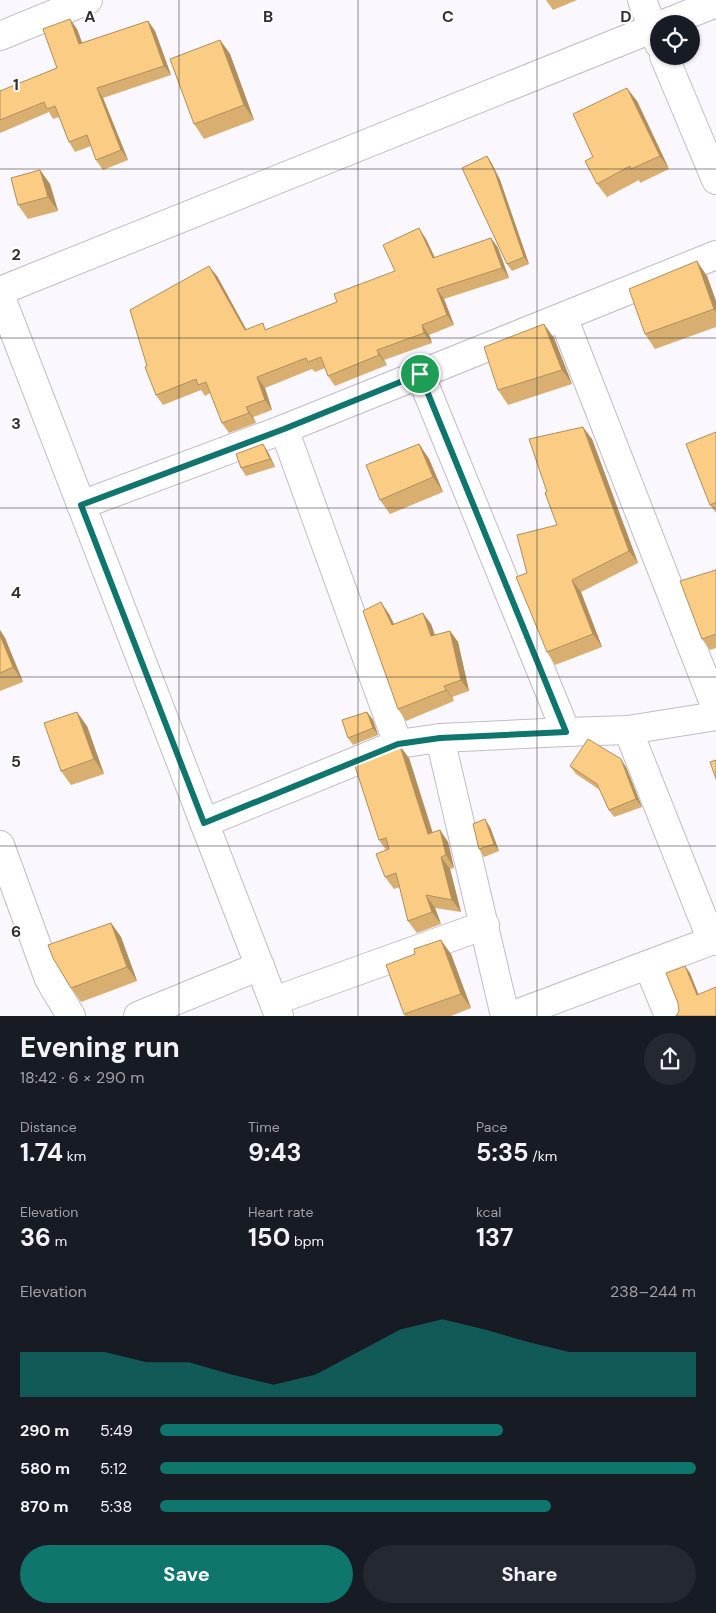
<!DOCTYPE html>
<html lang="en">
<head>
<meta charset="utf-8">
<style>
	body { margin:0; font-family:"DM Sans",sans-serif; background:#242831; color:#f1f3f6; height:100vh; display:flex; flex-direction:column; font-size:19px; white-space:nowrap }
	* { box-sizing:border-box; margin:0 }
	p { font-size:16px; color:#9ea1a6 }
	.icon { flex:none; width:28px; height:28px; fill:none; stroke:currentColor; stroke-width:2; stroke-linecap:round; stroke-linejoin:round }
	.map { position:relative; height:1016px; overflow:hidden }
	.side { display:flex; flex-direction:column; background:#171b24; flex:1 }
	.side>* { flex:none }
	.tools { position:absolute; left:650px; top:15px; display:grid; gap:10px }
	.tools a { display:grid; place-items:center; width:50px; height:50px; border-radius:50%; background:#171b24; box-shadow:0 1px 4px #0004; font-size:25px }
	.pin { position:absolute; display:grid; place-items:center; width:42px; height:42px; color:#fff; margin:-21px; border:2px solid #fff; border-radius:50%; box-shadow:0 1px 5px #0007 }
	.round { display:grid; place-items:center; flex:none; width:52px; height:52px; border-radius:26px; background:#242831 }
	.headline { display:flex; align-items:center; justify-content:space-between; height:85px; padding:0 20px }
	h1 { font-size:28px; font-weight:700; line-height:38px }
	.metrics { display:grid; grid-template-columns:repeat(3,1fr); gap:8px; height:85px; padding:5px 20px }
	.metrics div { display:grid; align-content:center }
	.metrics b { font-size:25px; font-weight:700 }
	.metrics small { font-size:14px; font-weight:400 }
	.metrics p { font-size:14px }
	.chart { height:140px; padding:10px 20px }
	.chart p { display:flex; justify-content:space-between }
	.chart svg { width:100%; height:90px; margin-top:5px; fill:#0f766e; opacity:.7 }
	.cta { display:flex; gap:10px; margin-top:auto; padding:10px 20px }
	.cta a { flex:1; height:58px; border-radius:30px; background:#0f766e; color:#fff; font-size:20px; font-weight:700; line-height:58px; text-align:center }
	.cta a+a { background:#242831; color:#f1f3f6 }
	ul { padding:0 20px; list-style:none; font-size:16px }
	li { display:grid; grid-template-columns:80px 60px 1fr; align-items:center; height:38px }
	li i { height:12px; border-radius:6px; background:#0f766e }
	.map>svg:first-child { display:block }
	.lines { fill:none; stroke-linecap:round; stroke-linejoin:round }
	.minor-casing { stroke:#c1bdc6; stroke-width:30 }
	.minor { stroke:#fff; stroke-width:28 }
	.wall { fill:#d8af71 }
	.shaded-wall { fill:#b08f5c }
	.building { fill:#fbcc83; stroke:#b08f5c }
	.route-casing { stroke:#fff; stroke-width:10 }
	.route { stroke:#0f766e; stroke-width:6 }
	.grid { fill:none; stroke:#302f32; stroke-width:1; stroke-opacity:0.55 }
	.grid-label { font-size:16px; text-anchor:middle; font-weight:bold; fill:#302f32; stroke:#fff; stroke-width:4; stroke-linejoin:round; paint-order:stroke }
</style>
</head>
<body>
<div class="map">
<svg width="716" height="1016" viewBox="0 0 716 1016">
	<rect width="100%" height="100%" fill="#faf7fe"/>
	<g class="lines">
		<defs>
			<g id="minor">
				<path d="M 642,0 L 659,44"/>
				<path d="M 664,24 L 716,3"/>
				<path d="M 0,36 L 88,0"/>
				<path d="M 664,56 L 716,180"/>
				<path d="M 0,291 L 659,26"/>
				<path d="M 0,295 L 279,1016"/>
				<path d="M 563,317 L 716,708"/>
				<path d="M 420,374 L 566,732"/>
				<path d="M 284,429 L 398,744"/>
				<path d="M 81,505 L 284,429 L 716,255"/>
				<path d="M 628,730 L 712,941"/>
				<path d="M 440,738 L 505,1016"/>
				<path d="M 204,823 L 398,744 L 440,738 L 566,732 L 628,730 L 716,716"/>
				<path d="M 0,845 L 49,979 L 71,1016"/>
				<path d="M 648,965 L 669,1016"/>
				<path d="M 274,1001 L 485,925"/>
				<path d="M 138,1016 L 260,966"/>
				<path d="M 511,1016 L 716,939"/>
			</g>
		</defs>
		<!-- minor casing -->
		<use href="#minor" class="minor-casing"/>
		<!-- minor -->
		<use href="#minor" class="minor"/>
	</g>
	<!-- wall -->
	<g class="wall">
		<path d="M 546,0 L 577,0 L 553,10 Z"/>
		<path d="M 148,21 L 155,31 L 171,75 L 103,98 L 128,160 L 103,170 L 96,160 L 91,146 L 75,152 L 69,142 L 59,117 L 53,119 L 49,112 L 0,133 L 0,91 L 57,68 L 77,29 L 82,43 Z"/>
		<path d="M 220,40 L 230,54 L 254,120 L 204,139 L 194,124 Z"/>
		<path d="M 637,101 L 669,169 L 640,183 L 639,180 L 607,197 L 597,184 L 593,157 Z"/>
		<path d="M 487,156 L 492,164 L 500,180 L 529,264 L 512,271 L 507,264 Z"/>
		<path d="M 40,170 L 50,184 L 58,211 L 28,219 L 18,205 Z"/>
		<path d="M 491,238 L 498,248 L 509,278 L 444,299 L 454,325 L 429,335 L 432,343 L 384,360 L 387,365 L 335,386 L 328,376 L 325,368 L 315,372 L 312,369 L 265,388 L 272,410 L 253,417 L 256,423 L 229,433 L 222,423 L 210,393 L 205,396 L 201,390 L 163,405 L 156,395 L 147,366 L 217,276 L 246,329 L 267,330 L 337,302 L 395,271 L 426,239 L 435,258 Z"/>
		<path d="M 707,276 L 716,301 L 716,327 L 655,349 L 645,334 Z"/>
		<path d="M 554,338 L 572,384 L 508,405 L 498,390 Z"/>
		<path d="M 716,432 L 716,513 L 710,505 Z"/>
		<path d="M 592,439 L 638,563 L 581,592 L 602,647 L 555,665 L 547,652 L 527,573 L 557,525 L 547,492 Z"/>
		<path d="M 419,444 L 429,459 L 443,492 L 390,514 L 380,500 Z"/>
		<path d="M 268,452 L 275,467 L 246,476 L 241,468 Z"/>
		<path d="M 716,570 L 716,648 L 710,650 L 702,639 Z"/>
		<path d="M 389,614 L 394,624 L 431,624 L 435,635 L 450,631 L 458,642 L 469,691 L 452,697 L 454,701 L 406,721 L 398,709 Z"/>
		<path d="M 0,630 L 5,638 L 23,682 L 0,691 Z"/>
		<path d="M 367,712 L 373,720 L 378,735 L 353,745 L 348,738 Z"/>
		<path d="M 87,726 L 104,774 L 71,785 L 61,771 Z"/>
		<path d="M 409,758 L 433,833 L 440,830 L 448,842 L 454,868 L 450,869 L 461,912 L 435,908 L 441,924 L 417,933 L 408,921 L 400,887 L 394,889 L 385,877 L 386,850 L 379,840 Z"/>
		<path d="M 570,766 L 626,767 L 642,807 L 614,817 L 609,810 L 600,790 L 576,774 Z"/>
		<path d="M 490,827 L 499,851 L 484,857 L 479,849 Z"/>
		<path d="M 111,923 L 121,937 L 137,981 L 81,1002 L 71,988 Z"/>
		<path d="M 451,954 L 471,1008 L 451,1016 L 405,1016 L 404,1014 Z"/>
	</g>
	<!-- shaded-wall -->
	<g class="shaded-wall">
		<path d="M 70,19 L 77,29 L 86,53 L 79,44 Z"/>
		<path d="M 148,21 L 155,31 L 171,75 L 164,66 Z"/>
		<path d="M 220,40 L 230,54 L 254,120 L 244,105 Z"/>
		<path d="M 97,88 L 103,98 L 128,160 L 121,150 Z"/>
		<path d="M 627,88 L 637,101 L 669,169 L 660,156 Z"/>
		<path d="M 487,156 L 492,164 L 500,180 L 529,264 L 524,257 Z"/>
		<path d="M 40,170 L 50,184 L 58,211 L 48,197 Z"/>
		<path d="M 419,228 L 426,239 L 440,269 L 433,258 Z"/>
		<path d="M 491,238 L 498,248 L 509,278 L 502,268 Z"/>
		<path d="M 697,261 L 707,276 L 716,301 L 716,312 L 714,309 Z"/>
		<path d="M 209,266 L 217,276 L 252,340 L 245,330 Z"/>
		<path d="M 437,289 L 444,299 L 454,325 L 447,315 Z"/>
		<path d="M 544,324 L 554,338 L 572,384 L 562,370 Z"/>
		<path d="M 422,325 L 429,335 L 432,343 L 424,333 Z"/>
		<path d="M 377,350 L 384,360 L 387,365 L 379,355 Z"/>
		<path d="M 257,377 L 265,388 L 272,410 L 265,400 Z"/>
		<path d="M 246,407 L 253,417 L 256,423 L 249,413 Z"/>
		<path d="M 583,427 L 592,439 L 638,563 L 629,551 Z"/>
		<path d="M 263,444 L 268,452 L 275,467 L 270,459 Z"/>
		<path d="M 419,444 L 429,459 L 443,492 L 433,477 Z"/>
		<path d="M 572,580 L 581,592 L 602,647 L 593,634 Z"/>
		<path d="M 381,602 L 389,614 L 400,637 L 392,625 Z"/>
		<path d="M 423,613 L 431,624 L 439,647 L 431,636 Z"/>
		<path d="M 0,630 L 5,638 L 23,682 L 13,667 L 0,635 Z"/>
		<path d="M 450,631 L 458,642 L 469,691 L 461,680 Z"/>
		<path d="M 444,686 L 452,697 L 454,701 L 446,690 Z"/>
		<path d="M 77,712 L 87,726 L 104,774 L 94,759 Z"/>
		<path d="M 367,712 L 373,720 L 378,735 L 373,728 Z"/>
		<path d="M 400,746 L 409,758 L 437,847 L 428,834 Z"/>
		<path d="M 621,759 L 626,767 L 642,807 L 636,799 Z"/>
		<path d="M 485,819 L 490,827 L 499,851 L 494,844 Z"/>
		<path d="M 440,830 L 448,842 L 454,868 L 446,855 Z"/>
		<path d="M 441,857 L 450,869 L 461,912 L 452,900 Z"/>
		<path d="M 426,895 L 435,908 L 441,924 L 432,912 Z"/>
		<path d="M 111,923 L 121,937 L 137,981 L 127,967 Z"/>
		<path d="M 441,940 L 451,954 L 471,1008 L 461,994 Z"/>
		<path d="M 685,966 L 690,973 L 702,1003 L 697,995 Z"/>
	</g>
	<!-- building -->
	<g class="building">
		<path d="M 70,19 L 79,44 L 148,21 L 164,66 L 97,88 L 121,150 L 96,160 L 87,135 L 69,142 L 55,106 L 47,109 L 44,102 L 0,120 L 0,91 L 57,68 L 43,29 Z"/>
		<path d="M 220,40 L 244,105 L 194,124 L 170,59 Z"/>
		<path d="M 627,88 L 660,156 L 631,169 L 630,166 L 597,184 L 585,161 L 593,157 L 573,114 Z"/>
		<path d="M 487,156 L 495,172 L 524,257 L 507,264 L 462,168 Z"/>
		<path d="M 40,170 L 48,197 L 18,205 L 11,178 Z"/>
		<path d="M 419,228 L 433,258 L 491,238 L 502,268 L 437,289 L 447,315 L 422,325 L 424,333 L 377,350 L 379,355 L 328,376 L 321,357 L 308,362 L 306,358 L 257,377 L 265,400 L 246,407 L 249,413 L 222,423 L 206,382 L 198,385 L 196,379 L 156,395 L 145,367 L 147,366 L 130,310 L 209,266 L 245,330 L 263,323 L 265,330 L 337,302 L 334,294 L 395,271 L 383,245 Z"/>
		<path d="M 697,261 L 714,309 L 645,334 L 629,289 Z"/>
		<path d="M 544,324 L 562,370 L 498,390 L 484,347 Z"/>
		<path d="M 583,427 L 629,551 L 572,580 L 593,634 L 547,652 L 516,577 L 527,573 L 517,535 L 557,525 L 545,493 L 547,492 L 529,439 Z"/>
		<path d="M 716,432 L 716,502 L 710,505 L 686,444 Z"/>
		<path d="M 263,444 L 270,459 L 241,468 L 236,454 Z"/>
		<path d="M 419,444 L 433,477 L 380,500 L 366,465 Z"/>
		<path d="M 716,570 L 716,634 L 702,639 L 680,581 Z"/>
		<path d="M 381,602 L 392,625 L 423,613 L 431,636 L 450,631 L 461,680 L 444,686 L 446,690 L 398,709 L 363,611 Z"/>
		<path d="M 0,635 L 13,667 L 0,673 Z"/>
		<path d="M 77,712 L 94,759 L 61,771 L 44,723 Z"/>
		<path d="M 367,712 L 373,728 L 348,738 L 342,720 Z"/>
		<path d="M 588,739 L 621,759 L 636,799 L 609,810 L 597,784 L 570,766 Z"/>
		<path d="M 400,746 L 428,834 L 440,830 L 446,855 L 441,857 L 452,900 L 426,895 L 432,912 L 408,921 L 396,873 L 385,877 L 376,854 L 389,849 L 386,838 L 379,840 L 354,763 L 393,747 Z"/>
		<path d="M 716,760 L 716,779 L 710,762 Z"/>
		<path d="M 485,819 L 494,844 L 479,849 L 473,824 Z"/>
		<path d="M 111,923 L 127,967 L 71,988 L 53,958 L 48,945 Z"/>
		<path d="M 441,940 L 461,994 L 404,1014 L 386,965 L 415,954 L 414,949 Z"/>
		<path d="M 685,966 L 697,995 L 716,987 L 716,1016 L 676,1016 L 679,1011 L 678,1003 L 666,973 Z"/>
	</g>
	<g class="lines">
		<defs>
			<path id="route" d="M 420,374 L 566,732 L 440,738 L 398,744 L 204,823 L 81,505 L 284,429 Z"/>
		</defs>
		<!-- route casing -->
		<use href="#route" class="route-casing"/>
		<!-- route -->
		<use href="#route" class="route"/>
	</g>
	<!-- grid -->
	<path class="grid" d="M 179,0 L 179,1016M 358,0 L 358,1016M 537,0 L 537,1016M 0,169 L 716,169M 0,338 L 716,338M 0,508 L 716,508M 0,677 L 716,677M 0,846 L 716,846"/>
	<g class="grid-label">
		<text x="90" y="22">A</text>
		<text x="268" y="22">B</text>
		<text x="448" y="22">C</text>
		<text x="626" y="22">D</text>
		<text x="16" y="90">1</text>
		<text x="16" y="260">2</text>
		<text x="16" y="429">3</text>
		<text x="16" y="598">4</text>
		<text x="16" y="767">5</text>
		<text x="16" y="937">6</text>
	</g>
</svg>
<div class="tools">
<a><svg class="icon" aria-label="locate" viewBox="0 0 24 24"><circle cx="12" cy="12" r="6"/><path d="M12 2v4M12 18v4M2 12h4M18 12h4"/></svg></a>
</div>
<div class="pin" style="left:420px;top:374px;background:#1e9e55"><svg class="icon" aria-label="arrive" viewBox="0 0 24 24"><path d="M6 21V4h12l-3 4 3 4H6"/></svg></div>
</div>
<section class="side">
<div class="headline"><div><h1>Evening run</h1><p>18:42 · 6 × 290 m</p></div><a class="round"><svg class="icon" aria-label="share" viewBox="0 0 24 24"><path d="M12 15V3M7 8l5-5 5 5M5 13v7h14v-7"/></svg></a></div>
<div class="metrics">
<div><p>Distance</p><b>1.74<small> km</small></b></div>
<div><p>Time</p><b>9:43</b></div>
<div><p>Pace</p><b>5:35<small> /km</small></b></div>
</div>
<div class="metrics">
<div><p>Elevation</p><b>36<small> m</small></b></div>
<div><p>Heart rate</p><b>150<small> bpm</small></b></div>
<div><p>kcal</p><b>137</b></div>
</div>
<div class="chart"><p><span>Elevation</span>238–244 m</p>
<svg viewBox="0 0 160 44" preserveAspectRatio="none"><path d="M0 44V22L10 22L20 22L30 27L40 27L50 33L60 38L70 33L80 22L90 11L100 6L110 11L120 17L130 22L140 22L150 22L160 22V44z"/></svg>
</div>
<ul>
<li><b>290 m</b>5:49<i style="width:64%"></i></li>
<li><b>580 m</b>5:12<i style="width:100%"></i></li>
<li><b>870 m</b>5:38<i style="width:73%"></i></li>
</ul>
<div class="cta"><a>Save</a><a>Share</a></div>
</section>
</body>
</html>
